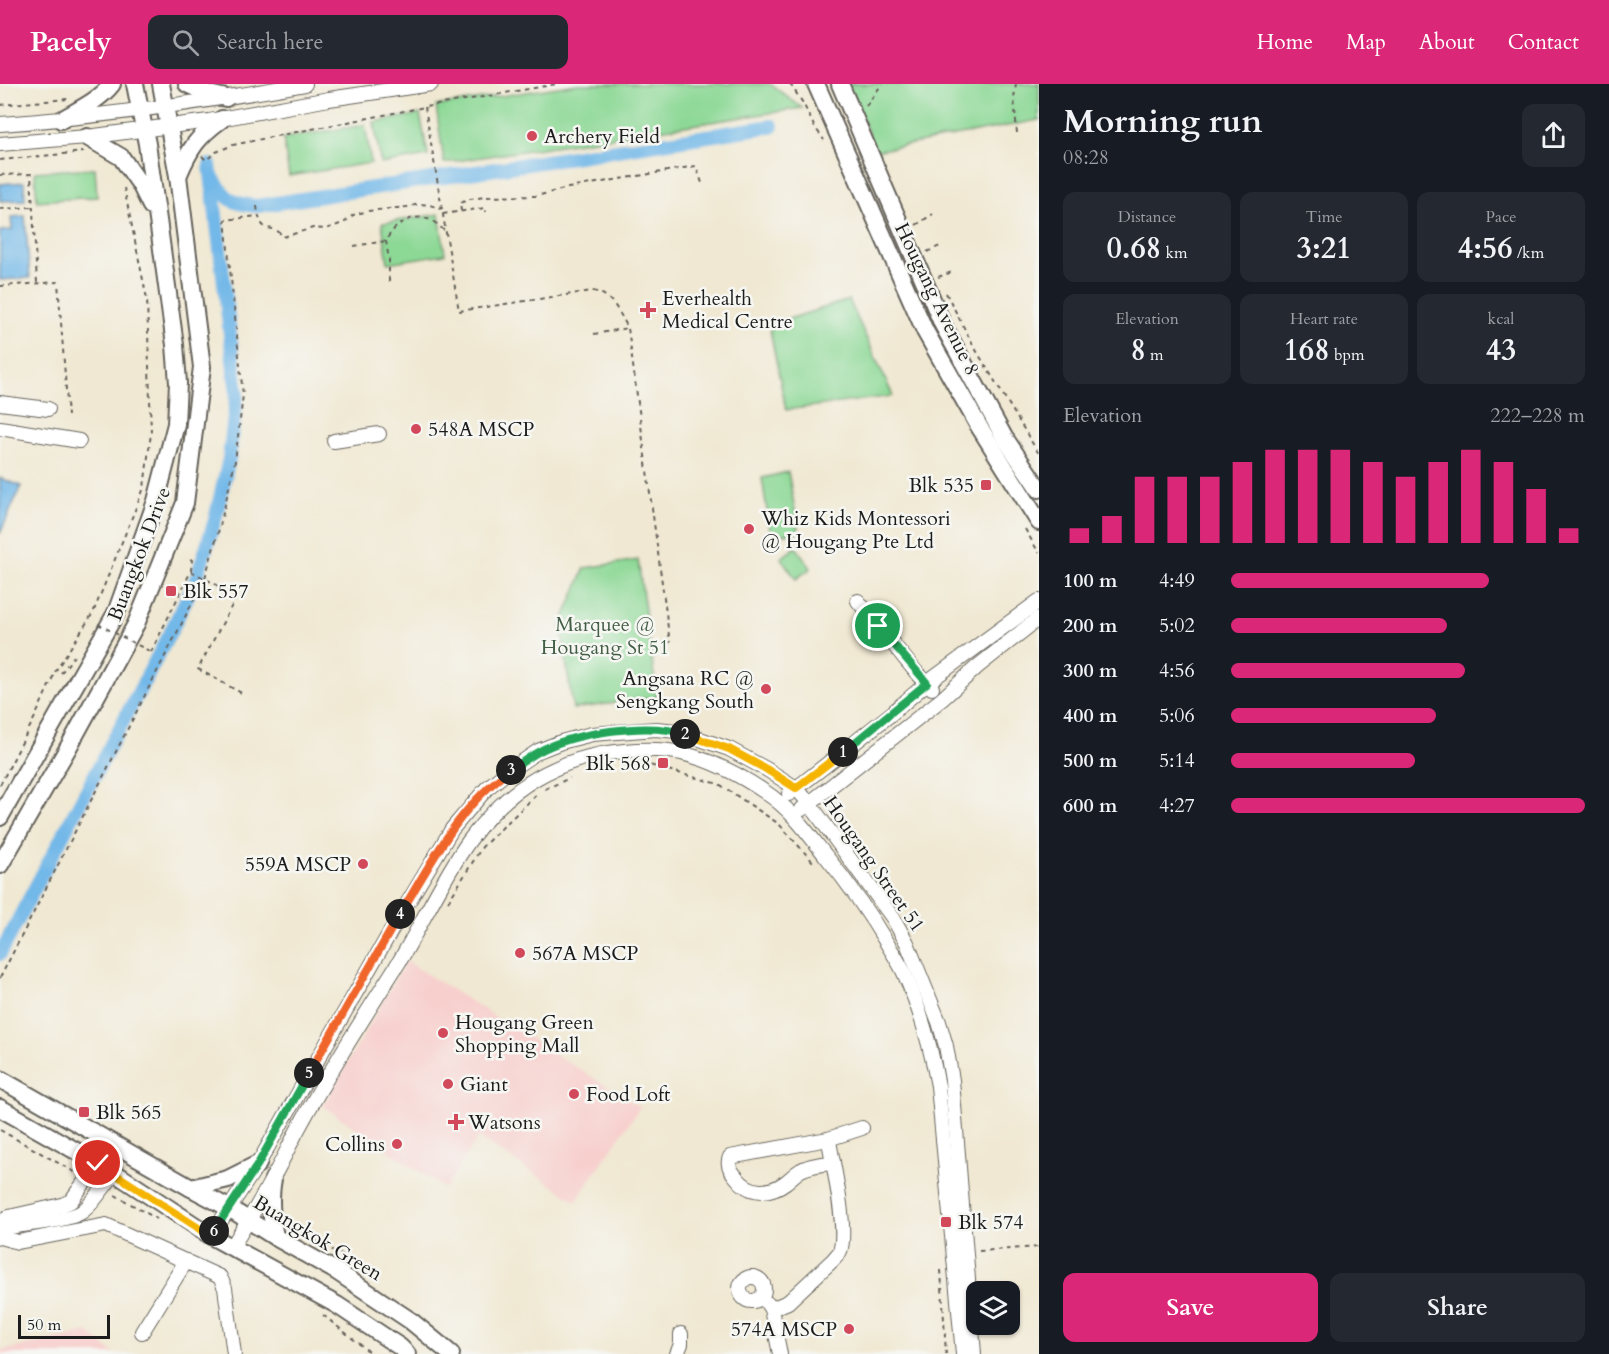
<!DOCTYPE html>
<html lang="en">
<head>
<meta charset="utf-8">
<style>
	body { margin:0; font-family:Cardo,serif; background:#242831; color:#f1f3f6; height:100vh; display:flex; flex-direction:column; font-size:22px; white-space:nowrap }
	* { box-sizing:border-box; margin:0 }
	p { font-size:20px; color:#9ea1a6 }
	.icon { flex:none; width:33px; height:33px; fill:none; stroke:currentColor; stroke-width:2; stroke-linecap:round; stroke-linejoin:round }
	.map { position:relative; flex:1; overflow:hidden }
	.details { display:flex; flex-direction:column; background:#171b24; width:570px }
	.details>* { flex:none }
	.fabs { position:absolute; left:966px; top:1197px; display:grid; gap:12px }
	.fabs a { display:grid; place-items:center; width:54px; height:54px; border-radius:12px; background:#171b24; box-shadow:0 2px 4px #0004; font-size:30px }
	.scale { position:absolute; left:18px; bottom:15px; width:92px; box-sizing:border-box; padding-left:6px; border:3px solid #1c1c1c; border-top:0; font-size:16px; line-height:21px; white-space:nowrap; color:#1c1c1c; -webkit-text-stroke:4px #f6f6f2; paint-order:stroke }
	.pin { position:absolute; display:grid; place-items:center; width:51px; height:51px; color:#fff; margin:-26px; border:3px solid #fff; border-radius:50%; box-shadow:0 2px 6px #0007 }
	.km { position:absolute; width:30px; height:30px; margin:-15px; border-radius:50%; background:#222; color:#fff; font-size:16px; line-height:30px; text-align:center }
	.round { display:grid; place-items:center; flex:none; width:63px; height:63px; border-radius:12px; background:#242831 }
	.overview { display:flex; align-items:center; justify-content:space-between; height:102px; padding:0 24px }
	h1 { font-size:33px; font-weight:700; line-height:45px }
	.metrics { display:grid; grid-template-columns:repeat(3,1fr); gap:9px; height:102px; padding:6px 24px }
	.metrics div { display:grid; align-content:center; border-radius:12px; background:#242831; text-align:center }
	.metrics b { font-size:30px; font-weight:700 }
	.metrics small { font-size:16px; font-weight:400 }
	.metrics p { font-size:16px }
	.chart { height:168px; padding:12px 24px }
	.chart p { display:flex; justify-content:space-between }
	.chart svg { width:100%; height:108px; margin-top:6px; stroke:#db2777; stroke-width:6 }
	.primary-button { display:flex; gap:12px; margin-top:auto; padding:12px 24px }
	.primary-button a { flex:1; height:69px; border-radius:12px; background:#db2777; color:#fff; font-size:24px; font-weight:700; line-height:69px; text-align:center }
	.primary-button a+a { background:#242831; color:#f1f3f6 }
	ul { padding:0 24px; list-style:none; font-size:20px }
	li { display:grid; grid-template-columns:96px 72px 1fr; align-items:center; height:45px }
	li i { height:15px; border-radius:8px; background:#db2777 }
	header { display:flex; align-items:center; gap:36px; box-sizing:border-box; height:84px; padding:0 30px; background:#db2777; color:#fff }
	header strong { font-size:28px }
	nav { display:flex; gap:33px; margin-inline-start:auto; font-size:21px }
	.search { width:420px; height:54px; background:#242831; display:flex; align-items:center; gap:15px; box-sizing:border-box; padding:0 21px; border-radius:12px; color:#9ea1a6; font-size:22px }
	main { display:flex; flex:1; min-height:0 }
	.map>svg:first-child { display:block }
	.built { fill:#f7d0ce }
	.green { fill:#8cd895; stroke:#547a58; stroke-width:1.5 }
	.water { fill:#72b8e8; stroke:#476a82; stroke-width:1.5 }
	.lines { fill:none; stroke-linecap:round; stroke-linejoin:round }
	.canal { stroke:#72b8e8; stroke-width:14 }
	.minor-casing { stroke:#66635c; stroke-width:16 }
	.major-casing { stroke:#66635c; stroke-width:20 }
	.path { stroke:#66635c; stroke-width:2; stroke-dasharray:4.5 4.5; stroke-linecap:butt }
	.minor { stroke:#fff; stroke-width:14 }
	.major { stroke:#fff; stroke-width:16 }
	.path-bridge { stroke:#66635c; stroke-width:2; stroke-dasharray:4.5 4.5; stroke-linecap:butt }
	.split-1-casing { stroke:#fff; stroke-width:12 }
	.split-2-casing { stroke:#fff; stroke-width:12 }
	.split-3-casing { stroke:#fff; stroke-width:12 }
	.split-4-casing { stroke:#fff; stroke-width:12 }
	.split-5-casing { stroke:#fff; stroke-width:12 }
	.split-6-casing { stroke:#fff; stroke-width:12 }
	.split-7-casing { stroke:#fff; stroke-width:12 }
	.split-1 { stroke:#22a559; stroke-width:8 }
	.split-2 { stroke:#f5b400; stroke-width:8 }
	.split-3 { stroke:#22a559; stroke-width:8 }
	.split-4 { stroke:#f0652b; stroke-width:8 }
	.split-5 { stroke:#f0652b; stroke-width:8 }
	.split-6 { stroke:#22a559; stroke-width:8 }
	.split-7 { stroke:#f5b400; stroke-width:8 }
	.poi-dot { fill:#d1495b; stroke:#f6f6f2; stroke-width:2 }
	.labels { text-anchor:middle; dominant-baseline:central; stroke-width:5; stroke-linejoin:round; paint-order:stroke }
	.poi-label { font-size:20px; fill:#1c1c1c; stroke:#f6f6f2; text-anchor:start }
	.street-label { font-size:20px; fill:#1c1c1c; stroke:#f6f6f2 }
	.park-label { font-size:20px; fill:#435e46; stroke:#f6f6f2 }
</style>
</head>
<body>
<header>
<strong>Pacely</strong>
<div class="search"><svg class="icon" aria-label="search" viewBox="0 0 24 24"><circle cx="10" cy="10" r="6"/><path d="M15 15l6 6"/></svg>Search here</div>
<nav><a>Home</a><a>Map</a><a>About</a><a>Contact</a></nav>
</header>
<main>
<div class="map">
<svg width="1039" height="1270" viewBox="0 0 1039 1270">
	<rect width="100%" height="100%" fill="#f6f6f2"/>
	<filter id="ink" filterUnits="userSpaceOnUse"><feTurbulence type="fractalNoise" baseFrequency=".0167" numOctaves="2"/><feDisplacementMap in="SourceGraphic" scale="12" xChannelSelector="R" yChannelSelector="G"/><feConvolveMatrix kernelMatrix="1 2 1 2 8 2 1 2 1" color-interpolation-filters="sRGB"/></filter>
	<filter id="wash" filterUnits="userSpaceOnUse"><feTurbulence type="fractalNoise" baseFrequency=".008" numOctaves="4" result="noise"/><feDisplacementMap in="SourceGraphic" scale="24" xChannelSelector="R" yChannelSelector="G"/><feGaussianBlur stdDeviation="1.35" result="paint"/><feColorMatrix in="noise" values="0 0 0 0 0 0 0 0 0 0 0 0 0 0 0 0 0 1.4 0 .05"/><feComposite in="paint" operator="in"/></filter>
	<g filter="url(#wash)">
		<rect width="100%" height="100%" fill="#f0e8d2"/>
		<!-- built -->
		<g class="built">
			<path d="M 406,877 L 640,1023 L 576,1117 L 478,1053 L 445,1105 L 323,1022 Z"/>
			<path d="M 88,1248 L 114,1270 L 0,1270 L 0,1267 Z"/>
		</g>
		<!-- green -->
		<g class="green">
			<path d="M 578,0 L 770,0 L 802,24 L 444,79 L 436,22 Z"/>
			<path d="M 847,0 L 1039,0 L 1039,36 L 876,67 Z"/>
			<path d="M 420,30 L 428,72 L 381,80 L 374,38 Z"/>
			<path d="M 365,41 L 371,79 L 289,92 L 283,54 Z"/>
			<path d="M 95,84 L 97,113 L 37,117 L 35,88 Z"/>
			<path d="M 439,130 L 445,170 L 388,179 L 382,139 Z"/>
			<path d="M 849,216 L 893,312 L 786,326 L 769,241 Z"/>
			<path d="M 788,388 L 799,448 L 771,452 L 762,394 Z"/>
			<path d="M 796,463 L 811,484 L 796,495 L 781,474 Z"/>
			<path d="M 638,476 L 657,613 L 573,625 L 561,541 L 585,484 Z"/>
		</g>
		<!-- water -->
		<g class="water">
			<path d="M 24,98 L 25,116 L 0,117 L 0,100 Z"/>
			<path d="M 25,132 L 30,194 L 0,196 L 0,147 L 12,146 L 11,133 Z"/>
			<path d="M 0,394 L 21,402 L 0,450 Z"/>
		</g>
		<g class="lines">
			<!-- canal -->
			<g class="canal">
				<path d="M 212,92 C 226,114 229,120 257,122 L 772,42"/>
				<path d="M 0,870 L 171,547 L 197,493 L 215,436 L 229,375 L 237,309 L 210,81"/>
			</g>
		</g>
	</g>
	<g filter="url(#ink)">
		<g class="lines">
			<defs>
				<g id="minor">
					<path d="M 0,40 C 103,33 204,18 305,0"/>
					<path d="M 0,60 L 87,53 L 209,37 L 329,15 L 431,0"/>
					<path d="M 0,319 L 48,325"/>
					<path d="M 0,344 L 79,357"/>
					<path d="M 334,357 L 379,350"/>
					<path d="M 858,517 L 916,588 L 932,604"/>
					<path d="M 789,710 L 891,630 L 927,599 L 1039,517"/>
					<path d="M 802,725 L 942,615 L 977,583 L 1039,534"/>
					<path d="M 833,1079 C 822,1080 810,1081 801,1086 C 796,1089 791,1094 786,1098 C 770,1110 750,1111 737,1094 C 732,1088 726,1081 730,1073 L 828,1055 L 862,1044"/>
					<path d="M 0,1139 L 9,1133 L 62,1121 L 71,1117 L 98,1079"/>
					<path d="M 0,1140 L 9,1143 C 26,1140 66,1137 80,1129 C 92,1122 105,1100 115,1089"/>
					<path d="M 211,1152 L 258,1080 L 392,845 L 452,745 L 487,704 L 507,688 L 538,667 L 561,658 L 592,650 L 656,645 L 677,647 L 729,665 L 766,685 L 796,704 L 809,719 L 893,834 L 907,859 L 939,938 L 946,962 L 952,996 L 974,1270"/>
					<path d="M 0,1153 L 18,1158 L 106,1141 L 220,1193 L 225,1204 L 234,1270"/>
					<path d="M 232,1163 C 246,1140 261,1117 273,1093 C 282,1078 289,1062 297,1047 C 328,989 364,933 399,878 C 423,838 442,795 469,757 C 508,703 558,673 624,667 C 643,665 662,665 681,669 C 711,676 740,691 765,708 C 790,724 807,748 825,771 C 848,799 869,829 888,861 C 894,871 901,881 905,891 C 921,927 931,964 938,1002 L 963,1270"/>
					<circle cx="752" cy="1205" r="12"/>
					<path d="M 767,1219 L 771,1225 L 780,1270"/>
					<path d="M 771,1225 L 788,1218 L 834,1175 C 836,1172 839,1170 840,1167 C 848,1147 833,1080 829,1057 L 828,1055"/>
					<path d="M 142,1248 L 186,1177"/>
					<path d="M 677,1270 L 681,1260 L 681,1250"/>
				</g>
				<g id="major">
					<path d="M 187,0 L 209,10 L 226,14"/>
					<path d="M 816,0 L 925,247 L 980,344 L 1039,438"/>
					<path d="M 840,0 L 943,241 L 1004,353 L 1039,405"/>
					<path d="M 61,36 C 78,26 100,16 112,0"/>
					<path d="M 87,53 L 121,73 L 140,100 L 151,122"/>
					<path d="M 178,92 C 190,64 197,53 222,35"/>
					<path d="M 0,733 L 116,529 L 156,417 L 176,340 L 178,299 L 175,261 L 158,136 L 147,60 L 135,0"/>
					<path d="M 0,781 L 68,664 L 136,540 L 185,419 L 202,283 L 178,92 L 161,0"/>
					<path d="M 0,995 L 191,1104 L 229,1124 L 275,1153 L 336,1187 L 411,1237 L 451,1270"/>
					<path d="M 0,1024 L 115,1089 L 211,1152 L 337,1221 L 400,1263 L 407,1270"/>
					<path d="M 273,1095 C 269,1115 271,1133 275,1153"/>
					<path d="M 191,1104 L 228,1095 L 258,1080"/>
				</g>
			</defs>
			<!-- minor casing -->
			<use href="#minor" class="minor-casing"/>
			<!-- major casing -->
			<use href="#major" class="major-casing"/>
			<!-- path -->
			<g class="path">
				<path d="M 790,0 L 803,19 L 814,42 L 824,56"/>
				<path d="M 1016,0 L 1014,14 L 1017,49"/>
				<path d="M 0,21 L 68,15"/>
				<path d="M 866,22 L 882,0"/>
				<path d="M 425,23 L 459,227 L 592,207 C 611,209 619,228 628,244 L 670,559"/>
				<path d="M 202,72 L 206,76 L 216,68 L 233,61 L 276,52 L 425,23 L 557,0"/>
				<path d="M 0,76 L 84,68"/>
				<path d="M 0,91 L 31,90 L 37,199"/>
				<path d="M 257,122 C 261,156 272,136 283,153 L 313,144 L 325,145 L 335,142 L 345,138 L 353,131 L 368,127 L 407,123 L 419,120 L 430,121 L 441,125"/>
				<path d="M 0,125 L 33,123"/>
				<path d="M 461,127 L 460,119 L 470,115 L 485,113 L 536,112 L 568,104 L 696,82 L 702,99"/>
				<path d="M 443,130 L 485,124 L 486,128"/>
				<path d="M 916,141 L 933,130"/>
				<path d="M 386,157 L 389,176 L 389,201"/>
				<path d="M 354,162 L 386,157 C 393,141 413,128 430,136 C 436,138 441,144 446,148"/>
				<path d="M 927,168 L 942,161"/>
				<path d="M 938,193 L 955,187"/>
				<path d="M 0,202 L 58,198 L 68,332"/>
				<path d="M 946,209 L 973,261 L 1039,370"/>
				<path d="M 594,250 L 628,244"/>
				<path d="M 1025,445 L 1039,469"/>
				<path d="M 191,487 L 237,512 L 198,585 L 245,611"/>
				<path d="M 151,568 L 191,487 L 192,476 L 187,473"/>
				<path d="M 61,589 L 74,572"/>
				<path d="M 642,679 L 719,700 L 779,740 L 814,779"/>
				<path d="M 0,701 L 36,631 L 56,586 L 93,529 L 144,404 L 151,349 L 147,215 L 124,104"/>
				<path d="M 545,705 L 570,694"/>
				<path d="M 448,818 L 482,763 L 537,710"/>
				<path d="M 0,894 L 205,494 L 221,438 L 235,377 L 243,311 L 225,136 L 258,132"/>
				<path d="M 0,1046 L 76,1089"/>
				<path d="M 115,1111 L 157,1135"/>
				<path d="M 287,1136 L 297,1148"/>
				<path d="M 308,1153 L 344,1172 L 352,1179"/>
				<path d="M 979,1167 L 1039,1163"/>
				<path d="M 941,1186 L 946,1270"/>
				<path d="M 323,1231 L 372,1270"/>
			</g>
			<!-- minor -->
			<use href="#minor" class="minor"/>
			<!-- major -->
			<use href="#major" class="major"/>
			<!-- path-bridge -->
			<path class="path-bridge" d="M 98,540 L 151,568"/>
		</g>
	</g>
	<g class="lines" filter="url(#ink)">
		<defs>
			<path id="split-1" d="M 843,668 L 927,599 L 878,542"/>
			<path id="split-2" d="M 685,650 L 729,665 L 766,685 L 796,704 L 843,668"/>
			<path id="split-3" d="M 511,686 C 520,680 529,673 538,668 C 572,649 648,637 685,650"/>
			<path id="split-4" d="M 400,830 C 431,780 460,719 511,686"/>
			<path id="split-5" d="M 309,989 L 400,830"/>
			<path id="split-6" d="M 214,1147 L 258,1080 L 309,989"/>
			<path id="split-7" d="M 98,1079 L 211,1152 L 214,1147"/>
		</defs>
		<!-- split-1 casing -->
		<use href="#split-1" class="split-1-casing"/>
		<!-- split-2 casing -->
		<use href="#split-2" class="split-2-casing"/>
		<!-- split-3 casing -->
		<use href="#split-3" class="split-3-casing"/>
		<!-- split-4 casing -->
		<use href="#split-4" class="split-4-casing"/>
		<!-- split-5 casing -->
		<use href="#split-5" class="split-5-casing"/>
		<!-- split-6 casing -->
		<use href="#split-6" class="split-6-casing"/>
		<!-- split-7 casing -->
		<use href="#split-7" class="split-7-casing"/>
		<!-- split-1 -->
		<use href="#split-1" class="split-1"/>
		<!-- split-2 -->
		<use href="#split-2" class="split-2"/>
		<!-- split-3 -->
		<use href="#split-3" class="split-3"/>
		<!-- split-4 -->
		<use href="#split-4" class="split-4"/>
		<!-- split-5 -->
		<use href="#split-5" class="split-5"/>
		<!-- split-6 -->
		<use href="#split-6" class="split-6"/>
		<!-- split-7 -->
		<use href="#split-7" class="split-7"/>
	</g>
	<!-- markers -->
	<g class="poi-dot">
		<circle cx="532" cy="52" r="6"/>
		<path d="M645 217h6v6h6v6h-6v6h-6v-6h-6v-6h6z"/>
		<circle cx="416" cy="345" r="6"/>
		<rect x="980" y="395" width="12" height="12" rx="3"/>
		<circle cx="749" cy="445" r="6"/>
		<rect x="165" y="501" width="12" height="12" rx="3"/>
		<circle cx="766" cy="605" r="6"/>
		<rect x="657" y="673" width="12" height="12" rx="3"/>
		<circle cx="363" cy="780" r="6"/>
		<circle cx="520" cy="869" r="6"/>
		<circle cx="443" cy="949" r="6"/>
		<circle cx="448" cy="1000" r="6"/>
		<circle cx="574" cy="1010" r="6"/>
		<rect x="78" y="1022" width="12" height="12" rx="3"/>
		<path d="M453 1029h6v6h6v6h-6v6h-6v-6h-6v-6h6z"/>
		<circle cx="397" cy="1060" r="6"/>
		<rect x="940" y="1132" width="12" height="12" rx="3"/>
		<circle cx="849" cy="1245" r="6"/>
	</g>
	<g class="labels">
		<!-- poi labels -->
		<g class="poi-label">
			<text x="544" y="52">Archery Field</text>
			<text x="662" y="214">Everhealth<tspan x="662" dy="23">Medical Centre</tspan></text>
			<text x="428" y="345">548A MSCP</text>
			<text x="974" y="401" text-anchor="end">Blk 535</text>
			<text x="761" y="434">Whiz Kids Montessori<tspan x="761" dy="23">@ Hougang Pte Ltd</tspan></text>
			<text x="183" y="507">Blk 557</text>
			<text x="754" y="594" text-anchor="end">Angsana RC @<tspan x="754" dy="23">Sengkang South</tspan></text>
			<text x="651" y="679" text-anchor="end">Blk 568</text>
			<text x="351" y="780" text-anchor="end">559A MSCP</text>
			<text x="532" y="869">567A MSCP</text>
			<text x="455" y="938">Hougang Green<tspan x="455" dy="23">Shopping Mall</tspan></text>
			<text x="460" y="1000">Giant</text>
			<text x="586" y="1010">Food Loft</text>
			<text x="96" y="1028">Blk 565</text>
			<text x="468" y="1038">Watsons</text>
			<text x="385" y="1060" text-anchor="end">Collins</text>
			<text x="958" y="1138">Blk 574</text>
			<text x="837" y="1245" text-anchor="end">574A MSCP</text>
		</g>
		<!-- street labels -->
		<g class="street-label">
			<text transform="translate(937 215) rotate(64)">Hougang Avenue 8</text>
			<text transform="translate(139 470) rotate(-69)">Buangkok Drive</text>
			<text transform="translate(874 780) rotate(55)">Hougang Street 51</text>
			<text transform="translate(318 1154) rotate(31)">Buangkok Green</text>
		</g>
		<!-- park labels -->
		<g class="park-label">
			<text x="605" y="540">Marquee @<tspan x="605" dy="23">Hougang St 51</tspan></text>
		</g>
	</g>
</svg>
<div class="fabs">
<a><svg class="icon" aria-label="layers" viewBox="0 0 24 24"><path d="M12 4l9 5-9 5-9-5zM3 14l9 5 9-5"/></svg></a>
</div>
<div class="scale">50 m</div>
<div class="pin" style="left:878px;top:542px;background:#1e9e55"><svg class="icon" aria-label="arrive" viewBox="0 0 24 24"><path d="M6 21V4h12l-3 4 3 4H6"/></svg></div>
<div class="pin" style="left:98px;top:1079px;background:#d93025"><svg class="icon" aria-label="check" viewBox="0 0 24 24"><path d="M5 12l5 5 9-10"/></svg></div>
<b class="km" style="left:843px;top:668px">1</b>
<b class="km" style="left:685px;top:650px">2</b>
<b class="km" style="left:511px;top:686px">3</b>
<b class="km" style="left:400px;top:830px">4</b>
<b class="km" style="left:309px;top:989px">5</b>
<b class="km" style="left:214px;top:1147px">6</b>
</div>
<section class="details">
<div class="overview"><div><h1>Morning run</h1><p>08:28</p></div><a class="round"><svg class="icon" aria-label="share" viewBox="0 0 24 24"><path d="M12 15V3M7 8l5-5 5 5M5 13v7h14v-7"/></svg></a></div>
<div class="metrics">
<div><p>Distance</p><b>0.68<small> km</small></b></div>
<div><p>Time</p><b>3:21</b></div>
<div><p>Pace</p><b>4:56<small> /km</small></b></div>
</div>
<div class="metrics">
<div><p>Elevation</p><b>8<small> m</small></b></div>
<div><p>Heart rate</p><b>168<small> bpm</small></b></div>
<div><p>kcal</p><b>43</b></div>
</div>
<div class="chart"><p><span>Elevation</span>222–228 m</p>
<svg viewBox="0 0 160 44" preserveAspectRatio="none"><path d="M5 44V38M15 44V33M25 44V17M35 44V17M45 44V17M55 44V11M65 44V6M75 44V6M85 44V6M95 44V11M105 44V17M115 44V11M125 44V6M135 44V11M145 44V22M155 44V38"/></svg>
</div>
<ul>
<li><b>100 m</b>4:49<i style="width:73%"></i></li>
<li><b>200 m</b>5:02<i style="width:61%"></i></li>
<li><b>300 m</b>4:56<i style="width:66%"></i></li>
<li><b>400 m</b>5:06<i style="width:58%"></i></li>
<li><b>500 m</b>5:14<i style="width:52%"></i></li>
<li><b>600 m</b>4:27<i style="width:100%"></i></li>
</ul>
<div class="primary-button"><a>Save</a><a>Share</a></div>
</section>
</main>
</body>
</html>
